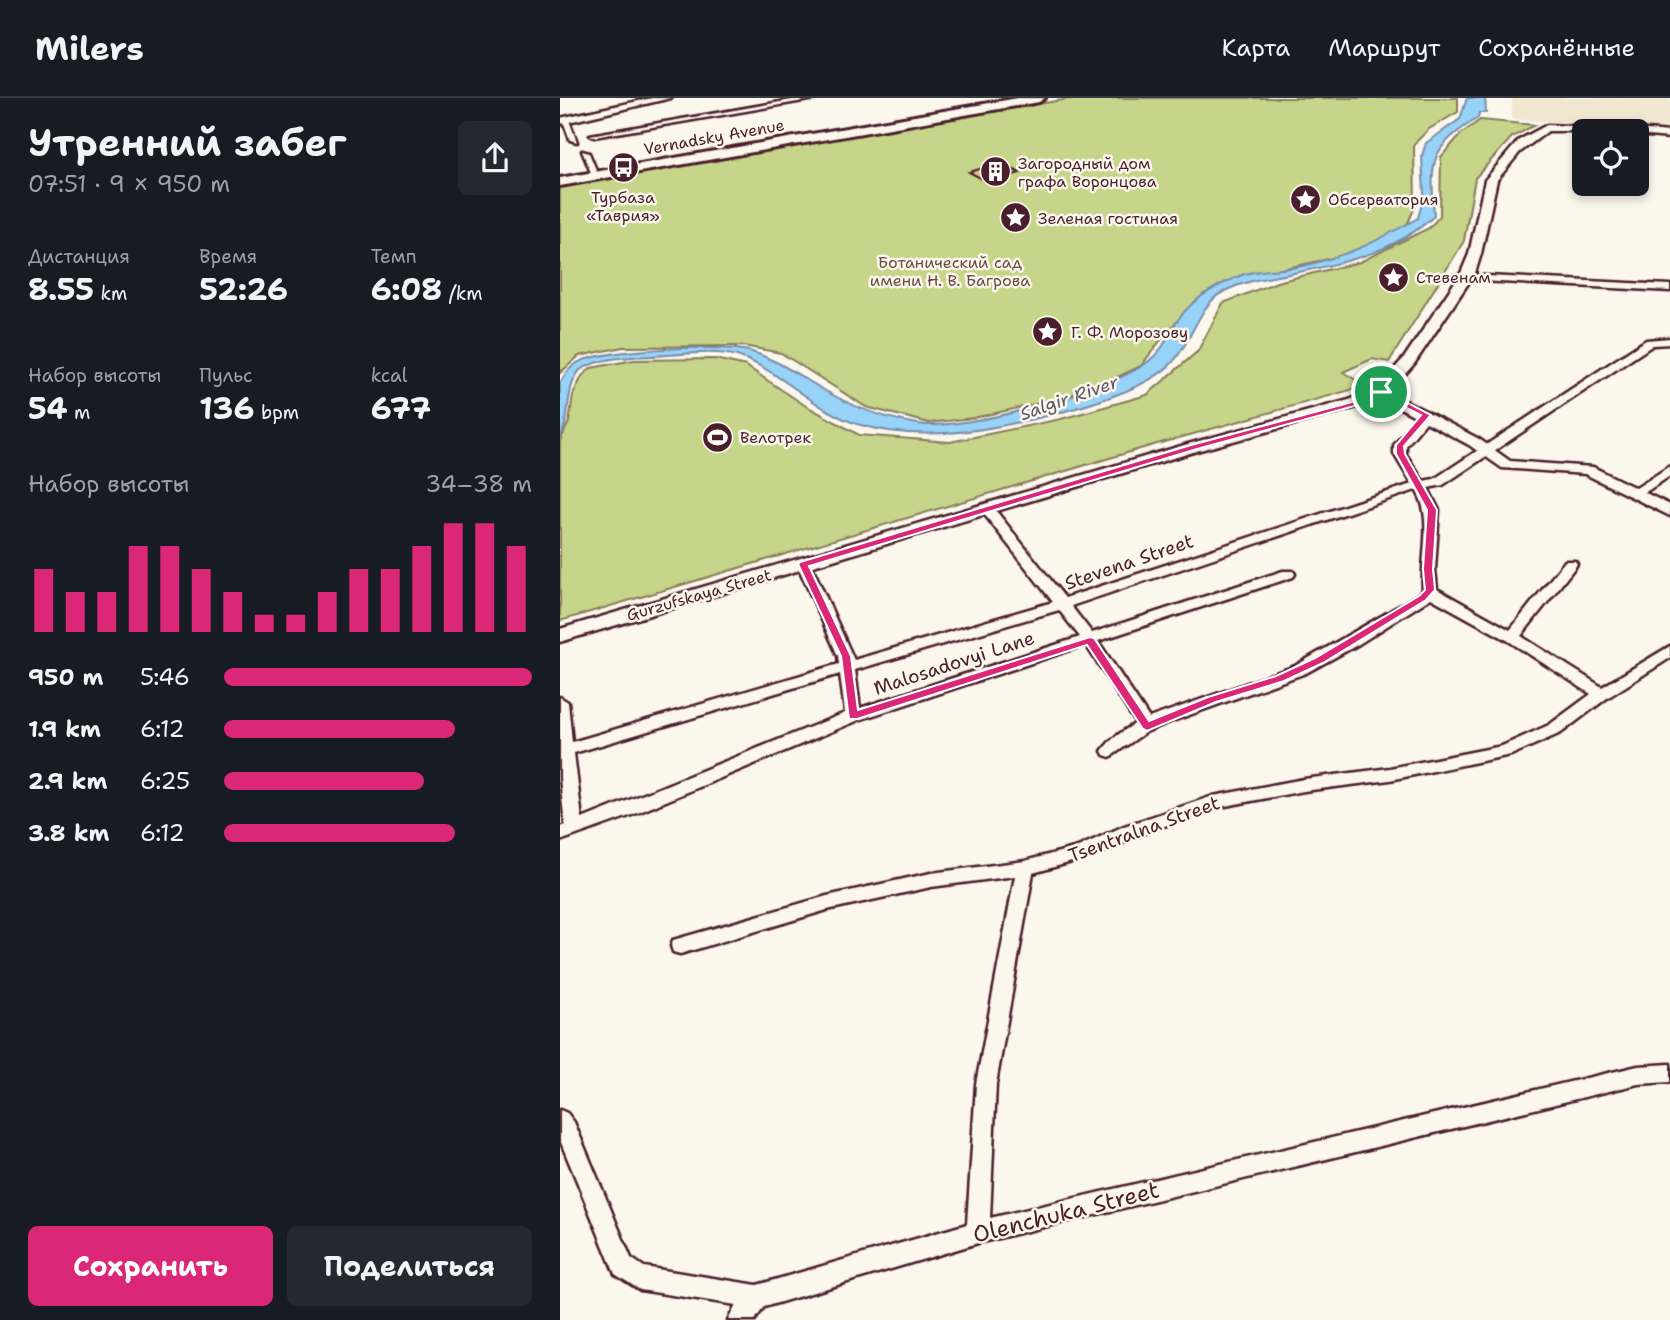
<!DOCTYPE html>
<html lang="ru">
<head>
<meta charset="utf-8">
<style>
	body { margin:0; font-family:"Shantell Sans",sans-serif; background:#242831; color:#f1f3f6; height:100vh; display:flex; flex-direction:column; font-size:26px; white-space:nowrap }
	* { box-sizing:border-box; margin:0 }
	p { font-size:23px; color:#9ea1a6 }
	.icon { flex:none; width:38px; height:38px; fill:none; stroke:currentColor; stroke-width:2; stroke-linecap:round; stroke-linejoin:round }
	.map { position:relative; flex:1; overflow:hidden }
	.drawer { display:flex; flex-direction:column; background:#171b24; width:560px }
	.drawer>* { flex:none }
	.buttons { position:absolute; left:1012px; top:21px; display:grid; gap:14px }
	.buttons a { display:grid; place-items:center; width:77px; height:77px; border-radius:10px; background:#171b24; box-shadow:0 4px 10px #0003; font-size:35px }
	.pin { position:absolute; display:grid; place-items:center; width:60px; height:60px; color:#fff; margin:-30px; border:4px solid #fff; border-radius:50%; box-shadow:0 2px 7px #0007 }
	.round { display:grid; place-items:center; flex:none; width:74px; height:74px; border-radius:10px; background:#242831 }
	.overview { display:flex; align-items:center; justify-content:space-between; height:119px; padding:0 28px }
	h1 { font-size:38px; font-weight:700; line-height:52px }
	.figures { display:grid; grid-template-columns:repeat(3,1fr); gap:10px; height:119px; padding:7px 28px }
	.figures div { display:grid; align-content:center }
	.figures b { font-size:30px; font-weight:700 }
	.figures small { font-size:19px; font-weight:400 }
	.figures p { font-size:19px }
	.chart { height:196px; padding:14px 28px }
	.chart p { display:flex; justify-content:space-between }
	.chart svg { width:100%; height:126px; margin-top:7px; stroke:#db2777; stroke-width:6 }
	.primary-button { display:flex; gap:14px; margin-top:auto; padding:14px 28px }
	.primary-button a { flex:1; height:80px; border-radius:10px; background:#db2777; color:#fff; font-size:28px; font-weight:700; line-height:80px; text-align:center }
	.primary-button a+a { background:#242831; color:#f1f3f6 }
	ul { padding:0 28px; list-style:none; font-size:23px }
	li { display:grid; grid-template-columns:112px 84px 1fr; align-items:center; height:52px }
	li i { height:18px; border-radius:9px; background:#db2777 }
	header { display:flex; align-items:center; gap:42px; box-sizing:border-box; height:98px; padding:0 35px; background:#171b24; border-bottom:2px solid #363941 }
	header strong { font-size:33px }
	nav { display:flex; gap:38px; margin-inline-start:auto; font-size:24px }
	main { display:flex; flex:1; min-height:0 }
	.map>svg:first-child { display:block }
	.built { fill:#f1e7d0 }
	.green { fill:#c6d589; stroke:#887a5a; stroke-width:2 }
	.water { fill:#97d3f8; stroke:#788ba6; stroke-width:2 }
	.building { fill:#d9c190; stroke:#4a1f2b; stroke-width:2 }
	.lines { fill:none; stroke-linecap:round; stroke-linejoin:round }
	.minor-casing { stroke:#4a1f2b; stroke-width:5 }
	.tertiary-casing { stroke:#4a1f2b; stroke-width:5 }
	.secondary-casing { stroke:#4a1f2b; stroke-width:5 }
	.primary-casing { stroke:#4a1f2b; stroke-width:6 }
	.minor { fill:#fbf7ec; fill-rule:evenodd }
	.tertiary { fill:#fbf7ec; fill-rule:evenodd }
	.secondary { fill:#fbf7ec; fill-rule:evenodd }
	.primary { fill:#fbf7ec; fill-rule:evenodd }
	.route { fill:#db2777; stroke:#fff; stroke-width:2; fill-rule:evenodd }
	.labels { text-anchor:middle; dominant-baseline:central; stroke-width:5; stroke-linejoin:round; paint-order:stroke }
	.far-street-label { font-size:16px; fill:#4a1f2b; stroke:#fbf7ec }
	.far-poi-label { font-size:16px; fill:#4a1f2b; stroke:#fbf7ec; text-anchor:start }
	.far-park-label { font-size:16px; fill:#694c42; stroke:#fbf7ec }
	.far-water-label { font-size:18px; font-style:italic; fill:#615568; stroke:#fbf7ec }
	.street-label { font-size:19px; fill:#4a1f2b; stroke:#fbf7ec }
	.near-street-label { font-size:23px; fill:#4a1f2b; stroke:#fbf7ec }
</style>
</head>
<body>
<header>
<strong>Milers</strong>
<nav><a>Карта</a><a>Маршрут</a><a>Сохранённые</a></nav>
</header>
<main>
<section class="drawer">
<div class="overview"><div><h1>Утренний забег</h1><p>07:51 · 9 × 950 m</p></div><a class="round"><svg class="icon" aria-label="share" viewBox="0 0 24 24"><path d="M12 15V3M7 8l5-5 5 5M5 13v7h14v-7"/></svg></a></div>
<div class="figures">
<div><p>Дистанция</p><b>8.55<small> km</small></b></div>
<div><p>Время</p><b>52:26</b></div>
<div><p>Темп</p><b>6:08<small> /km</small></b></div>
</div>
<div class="figures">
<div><p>Набор высоты</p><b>54<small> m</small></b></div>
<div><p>Пульс</p><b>136<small> bpm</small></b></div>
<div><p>kcal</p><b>677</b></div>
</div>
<div class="chart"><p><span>Набор высоты</span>34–38 m</p>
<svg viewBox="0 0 160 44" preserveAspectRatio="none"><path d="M5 44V22M15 44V30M25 44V30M35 44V14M45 44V14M55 44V22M65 44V30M75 44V38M85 44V38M95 44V30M105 44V22M115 44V22M125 44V14M135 44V6M145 44V6M155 44V14"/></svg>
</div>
<ul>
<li><b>950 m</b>5:46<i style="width:100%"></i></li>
<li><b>1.9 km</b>6:12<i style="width:75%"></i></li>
<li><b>2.9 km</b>6:25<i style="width:65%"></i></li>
<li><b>3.8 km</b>6:12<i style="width:75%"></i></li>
</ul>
<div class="primary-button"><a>Сохранить</a><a>Поделиться</a></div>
</section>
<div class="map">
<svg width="1110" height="1222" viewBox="0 0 1110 1222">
	<rect width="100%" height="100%" fill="#fbf7ec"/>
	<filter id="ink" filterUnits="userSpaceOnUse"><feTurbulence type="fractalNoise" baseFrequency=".0143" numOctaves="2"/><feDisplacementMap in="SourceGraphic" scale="14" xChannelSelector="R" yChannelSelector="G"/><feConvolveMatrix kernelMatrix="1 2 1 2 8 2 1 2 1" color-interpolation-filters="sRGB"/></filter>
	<g filter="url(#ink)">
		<!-- built -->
		<path class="built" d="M 952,0 L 1110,0 L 1110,33 L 952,21 Z"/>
		<!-- green -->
		<g class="green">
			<path d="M 514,0 L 898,0 L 898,14 L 869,31 L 854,46 L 855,109 L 847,127 L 817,146 L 787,157 L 722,171 L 644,196 L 607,234 L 581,268 L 534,290 L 499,301 L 413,320 L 369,325 L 306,309 L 221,255 L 183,248 L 63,249 L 19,258 L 0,275 L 0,88 Z"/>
			<path d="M 920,22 L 975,27 L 952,39 L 915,80 L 904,143 L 829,264 L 812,261 L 783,274 L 805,288 L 590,348 L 0,523 L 0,343 L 9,324 L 13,297 L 22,278 L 31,270 L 74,262 L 155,261 L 186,268 L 246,308 L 299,337 L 390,344 L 501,321 L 587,297 L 638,253 L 663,205 L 717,184 L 800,164 L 869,130 L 880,118 L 881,59 L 901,36 Z"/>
		</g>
		<!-- water -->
		<path class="water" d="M 907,0 L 925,0 L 926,15 L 919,15 L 918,20 C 868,51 871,62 874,118 C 834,155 781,166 729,176 C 707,180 683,183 663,194 C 639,206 631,246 611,266 C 578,300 470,323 423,331 C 383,337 336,338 297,326 C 253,312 221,272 177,258 C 152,251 119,257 93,258 C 70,259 40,259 20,272 C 4,291 12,318 0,340 L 0,285 C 4,277 9,270 17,265 C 39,251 163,246 189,253 C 220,262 246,283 273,297 C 298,311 330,321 358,326 C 403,334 555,292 590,262 C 602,253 607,240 614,228 C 629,203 650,191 675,180 C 695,170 721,173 742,168 C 791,157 815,144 858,120 L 864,97 L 862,58 L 866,45 L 900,21 Z"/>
		<!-- building -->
		<path class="building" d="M 441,65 L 460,75 L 428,84 L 409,74 Z"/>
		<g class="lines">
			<defs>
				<g id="minor">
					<path d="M 243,0 L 261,0 L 34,39 L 30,37 Z"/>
					<path d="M 2,20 L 9,22 L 17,44 L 10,42 Z"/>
					<path d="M 22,53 L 29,55 L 39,79 L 32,77 Z"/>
					<path d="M 905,177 L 1110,187 L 1110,193 L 901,182 L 901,178 Z"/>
					<path d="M 1110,240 L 1110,246 L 1093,247 L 883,387 L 868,390 L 879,412 L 875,471 L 877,491 L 950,532 L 1005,463 L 1015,463 L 1017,466 L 1015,469 L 961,538 L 1042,589 L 1110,548 L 1110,560 L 1047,600 L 1001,635 L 951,657 L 830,682 L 744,693 L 655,710 L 576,738 L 554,750 L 526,760 L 473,775 L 436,986 L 430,1120 L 1078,968 L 1110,966 L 1110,984 L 1078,986 L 418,1145 L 204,1209 L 195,1222 L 168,1222 L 176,1207 L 80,1192 L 55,1176 L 0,1042 L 0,1012 L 7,1015 L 14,1024 L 71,1160 L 84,1169 L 197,1187 L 407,1126 L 416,986 L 455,778 L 371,789 L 267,812 L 120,856 L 113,854 L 111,848 L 113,842 L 267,798 L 371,775 L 465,763 L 518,749 L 564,728 L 653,698 L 744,681 L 830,670 L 942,648 L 989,627 L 1031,596 L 947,542 L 871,500 L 799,546 L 746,575 L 610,624 L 586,634 L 550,659 L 544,657 L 542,653 C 551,640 563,633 576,625 L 526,547 L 299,622 L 75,716 L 0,743 L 0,729 L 5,727 L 0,680 L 0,599 L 8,604 L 12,644 L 279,566 L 278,558 L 237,466 L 244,462 L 251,466 L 294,562 L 493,504 L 421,412 L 428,408 L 433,409 L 505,500 L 852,386 L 834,356 L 834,347 L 862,314 L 866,313 L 872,317 L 846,348 L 846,356 L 863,383 L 874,381 L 1086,242 ZM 856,392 C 874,420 860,460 863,492 L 858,497 L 735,568 L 589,620 L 538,543 L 733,479 L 735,476 L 733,473 L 723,473 L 532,535 L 511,508 ZM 499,512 L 520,539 L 300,610 L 295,572 ZM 280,576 L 285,615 L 22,721 L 14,655 Z"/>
					<path d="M 1110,368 L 1110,378 L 1081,397 L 1071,397 L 1070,394 Z"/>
				</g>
				<path id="tertiary" d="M 821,290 L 919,341 L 950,363 L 1033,369 L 1110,407 L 1110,418 L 1025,376 L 942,370 L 909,347 L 816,297 L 814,294 Z"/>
				<g id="secondary">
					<path d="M 92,0 L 111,0 L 0,26 L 0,20 Z"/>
					<path d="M 987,27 L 1063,30 L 1068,33 L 988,33 L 960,54 L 937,82 L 921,156 L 915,175 L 854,266 L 826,297 L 801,308 L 640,352 L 0,544 L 0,531 L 628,346 L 789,302 L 816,291 L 844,260 L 901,175 L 909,156 L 925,82 L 959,42 Z"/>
					<path d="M 1076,31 L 1110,34 L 1110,40 L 1076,37 L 1076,33 L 1071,33 Z"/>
				</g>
				<path id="primary" d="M 458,0 L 485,0 L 479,4 L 0,88 L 0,80 Z"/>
			</defs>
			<!-- minor casing -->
			<use href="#minor" class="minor-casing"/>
			<!-- tertiary casing -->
			<use href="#tertiary" class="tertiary-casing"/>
			<!-- secondary casing -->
			<use href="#secondary" class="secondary-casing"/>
			<!-- primary casing -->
			<use href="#primary" class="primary-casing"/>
			<!-- minor -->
			<use href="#minor" class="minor"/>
			<!-- tertiary -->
			<use href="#tertiary" class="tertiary"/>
			<!-- secondary -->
			<use href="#secondary" class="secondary"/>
			<!-- primary -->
			<use href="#primary" class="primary"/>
		</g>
	</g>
	<!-- route -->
	<path class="route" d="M 821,291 L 871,317 L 844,348 L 845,356 L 877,412 L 873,471 L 875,492 L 866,502 L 763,565 L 724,583 L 656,604 L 587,633 L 583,631 L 527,547 L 297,621 L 289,621 L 281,558 L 238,466 L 240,464 L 631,347 L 792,304 ZM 821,297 L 861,317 L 836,347 L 836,356 L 867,412 L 863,471 L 865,492 L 859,498 L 755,560 L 716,578 L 648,599 L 589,623 L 534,540 L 530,539 L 298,612 L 291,558 L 249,468 L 637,351 L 798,307 Z"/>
	<!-- icons -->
	<defs>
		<symbol id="bus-disc" viewBox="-11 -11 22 22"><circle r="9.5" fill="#4a1f2b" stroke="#fbf7ec"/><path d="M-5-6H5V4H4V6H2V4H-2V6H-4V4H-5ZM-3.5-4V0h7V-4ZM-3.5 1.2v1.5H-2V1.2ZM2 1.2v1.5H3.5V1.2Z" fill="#fff"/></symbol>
		<symbol id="building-disc" viewBox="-11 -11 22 22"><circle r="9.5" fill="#4a1f2b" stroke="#fbf7ec"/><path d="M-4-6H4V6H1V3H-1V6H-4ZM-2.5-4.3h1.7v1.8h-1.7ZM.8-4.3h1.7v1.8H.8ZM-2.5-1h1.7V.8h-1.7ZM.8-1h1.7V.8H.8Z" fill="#fff"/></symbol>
		<symbol id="sight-disc" viewBox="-11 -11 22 22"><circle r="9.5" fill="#4a1f2b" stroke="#fbf7ec"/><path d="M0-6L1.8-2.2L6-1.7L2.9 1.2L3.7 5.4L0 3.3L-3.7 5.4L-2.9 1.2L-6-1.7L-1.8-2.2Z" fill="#fff"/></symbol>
		<symbol id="stadium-disc" viewBox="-11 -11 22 22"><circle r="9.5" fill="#4a1f2b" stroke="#fbf7ec"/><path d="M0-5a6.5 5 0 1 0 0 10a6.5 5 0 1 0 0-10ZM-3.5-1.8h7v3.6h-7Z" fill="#fff"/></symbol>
	</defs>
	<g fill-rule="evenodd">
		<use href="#bus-disc" x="46" y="52" width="35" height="35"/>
		<use href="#building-disc" x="418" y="56" width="35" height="35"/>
		<use href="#sight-disc" x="728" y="84" width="35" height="35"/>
		<use href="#sight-disc" x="438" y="102" width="35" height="35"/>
		<use href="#sight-disc" x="816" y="162" width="35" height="35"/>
		<use href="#sight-disc" x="470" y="216" width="35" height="35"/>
		<use href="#stadium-disc" x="140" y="322" width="35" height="35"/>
	</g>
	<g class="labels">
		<!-- far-street labels -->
		<g class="far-street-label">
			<text transform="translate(154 39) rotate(-10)">Vernadsky Avenue</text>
			<text transform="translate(139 497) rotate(-16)">Gurzufskaya Street</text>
		</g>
		<!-- far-poi labels -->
		<g class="far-poi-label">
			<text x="458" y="65">Загородный дом<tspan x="458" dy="18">графа Воронцова</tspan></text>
			<text x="63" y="99" text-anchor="middle">Турбаза<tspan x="63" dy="18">«Таврия»</tspan></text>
			<text x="768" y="101">Обсерватория</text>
			<text x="478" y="120">Зеленая гостиная</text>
			<text x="856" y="179">Стевенам</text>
			<text x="511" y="234">Г. Ф. Морозову</text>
			<text x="180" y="339">Велотрек</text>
		</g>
		<!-- far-park labels -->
		<g class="far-park-label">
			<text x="390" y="164">Ботанический сад<tspan x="390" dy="18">имени Н. В. Багрова</tspan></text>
		</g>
		<!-- far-water labels -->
		<g class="far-water-label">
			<text transform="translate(509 300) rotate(-19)">Salgir River</text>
		</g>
		<!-- street labels -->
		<g class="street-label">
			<text transform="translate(569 464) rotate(-19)">Stevena Street</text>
			<text transform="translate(394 565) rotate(-18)">Malosadovyi Lane</text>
			<text transform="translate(584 731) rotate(-20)">Tsentralna Street</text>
		</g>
		<!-- near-street labels -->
		<g class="near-street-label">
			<text transform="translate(506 1114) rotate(-14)">Olenchuka Street</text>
		</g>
	</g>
</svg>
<div class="buttons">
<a><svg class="icon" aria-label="locate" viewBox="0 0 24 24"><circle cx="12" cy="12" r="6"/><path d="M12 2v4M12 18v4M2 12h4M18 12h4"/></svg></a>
</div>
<div class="pin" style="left:821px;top:294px;background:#1e9e55"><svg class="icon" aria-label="arrive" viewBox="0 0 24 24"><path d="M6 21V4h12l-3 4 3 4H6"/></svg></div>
</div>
</main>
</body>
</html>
